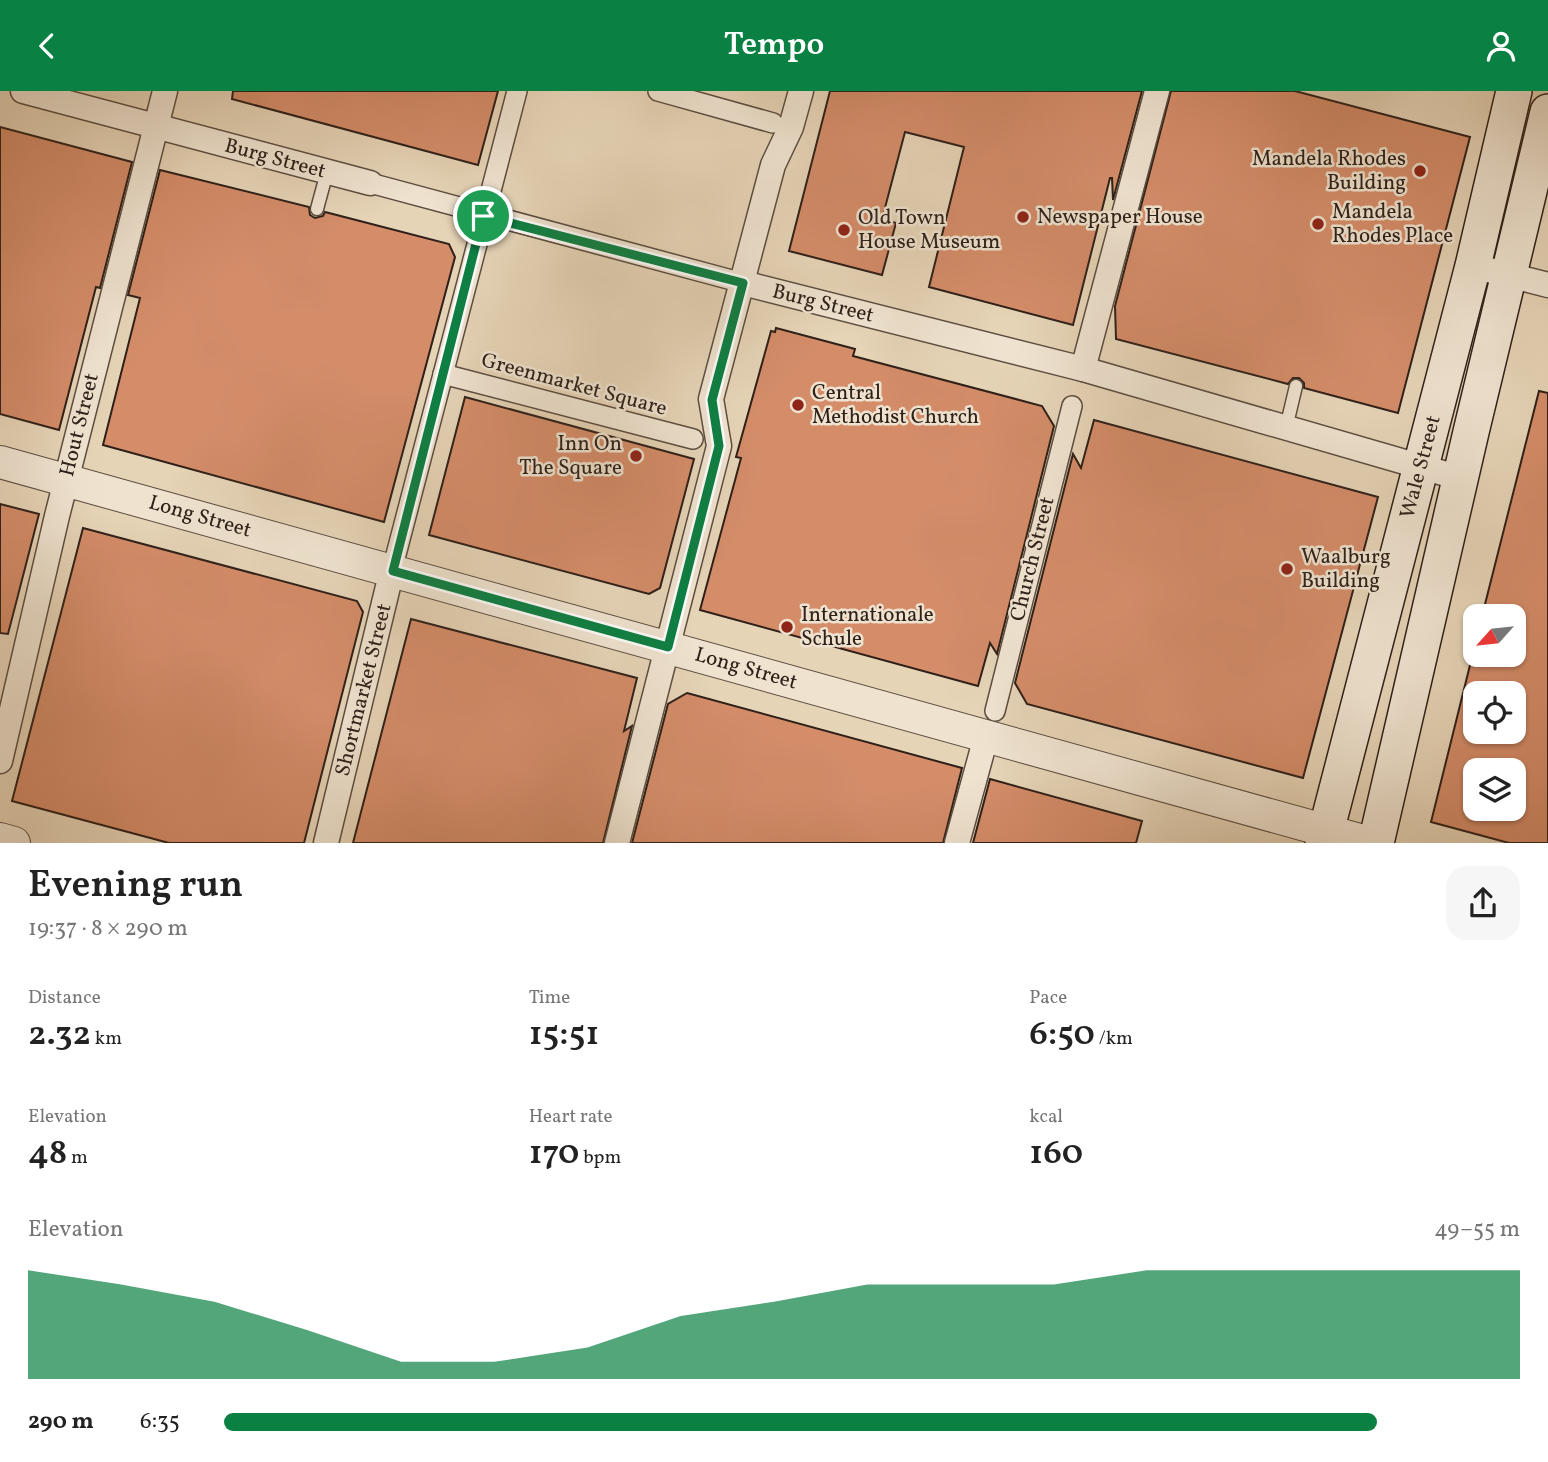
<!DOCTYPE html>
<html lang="en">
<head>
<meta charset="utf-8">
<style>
	body { margin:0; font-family:Vollkorn,serif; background:#f6f6f6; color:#222; height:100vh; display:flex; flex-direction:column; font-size:26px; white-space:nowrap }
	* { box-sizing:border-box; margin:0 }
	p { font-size:23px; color:#767676 }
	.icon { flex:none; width:38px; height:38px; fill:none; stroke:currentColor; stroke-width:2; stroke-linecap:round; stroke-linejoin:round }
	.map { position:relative; height:752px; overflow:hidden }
	.panel { display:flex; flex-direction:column; background:#fff; flex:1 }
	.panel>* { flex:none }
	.needle { width:46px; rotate:243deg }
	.controls { position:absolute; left:1463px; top:513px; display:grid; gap:14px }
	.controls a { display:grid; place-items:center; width:63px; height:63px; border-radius:14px; background:#fff; box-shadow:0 2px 5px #0004; font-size:35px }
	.pin { position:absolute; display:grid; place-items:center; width:60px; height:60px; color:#fff; margin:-30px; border:4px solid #fff; border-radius:50%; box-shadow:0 2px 7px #0007 }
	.round { display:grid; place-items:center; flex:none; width:74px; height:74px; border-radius:21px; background:#f6f6f6 }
	.head { display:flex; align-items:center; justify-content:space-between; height:119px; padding:0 28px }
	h1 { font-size:38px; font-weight:600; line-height:52px }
	.stats { display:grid; grid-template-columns:repeat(3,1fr); gap:10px; height:119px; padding:7px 28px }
	.stats div { display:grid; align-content:center }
	.stats b { font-size:35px; font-weight:600 }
	.stats small { font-size:19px; font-weight:400 }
	.stats p { font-size:19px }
	.chart { height:196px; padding:14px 28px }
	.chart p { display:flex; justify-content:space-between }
	.chart svg { width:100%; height:126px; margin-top:7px; fill:#0b8043; opacity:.7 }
	ul { padding:0 28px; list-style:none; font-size:23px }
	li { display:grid; grid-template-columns:112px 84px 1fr; align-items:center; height:52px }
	li i { height:18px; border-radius:9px; background:#0b8043 }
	header { display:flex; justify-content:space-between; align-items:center; height:91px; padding:0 28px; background:#0b8043; color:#fff; font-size:32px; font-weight:600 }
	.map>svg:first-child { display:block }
	.building { fill:#d48c69; stroke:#2e2019; stroke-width:2; fill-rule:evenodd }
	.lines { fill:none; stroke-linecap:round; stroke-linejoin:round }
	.service-casing { stroke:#5c4d40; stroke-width:15 }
	.pedestrian-casing { stroke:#5c4d40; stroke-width:22 }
	.minor-casing { stroke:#5c4d40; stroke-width:27 }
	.tertiary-casing { stroke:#5c4d40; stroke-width:34 }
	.secondary-casing { stroke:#2e2019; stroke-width:38 }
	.service { stroke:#efe3d0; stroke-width:12 }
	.pedestrian { stroke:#efe3d0; stroke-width:19 }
	.minor { stroke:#efe3d0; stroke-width:24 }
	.tertiary { stroke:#efe3d0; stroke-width:32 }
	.secondary { stroke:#efe3d0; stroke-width:35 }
	.route-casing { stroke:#fff; stroke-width:14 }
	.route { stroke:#0b8043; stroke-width:9 }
	.poi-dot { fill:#8f2418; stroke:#efe3d0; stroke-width:2.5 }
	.labels { text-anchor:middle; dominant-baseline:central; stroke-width:5; stroke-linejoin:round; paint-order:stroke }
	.street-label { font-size:21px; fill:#2e2019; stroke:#efe3d0 }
	.poi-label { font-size:21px; fill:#2e2019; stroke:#efe3d0; text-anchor:start }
</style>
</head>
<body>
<header><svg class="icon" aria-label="back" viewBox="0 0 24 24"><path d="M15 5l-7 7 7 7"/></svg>Tempo<svg class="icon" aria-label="person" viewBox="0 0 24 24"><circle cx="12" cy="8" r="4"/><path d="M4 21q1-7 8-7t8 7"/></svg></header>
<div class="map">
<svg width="1548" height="752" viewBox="0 0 1548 752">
	<rect width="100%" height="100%" fill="#e6d4b7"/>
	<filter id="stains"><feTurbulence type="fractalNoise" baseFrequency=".00286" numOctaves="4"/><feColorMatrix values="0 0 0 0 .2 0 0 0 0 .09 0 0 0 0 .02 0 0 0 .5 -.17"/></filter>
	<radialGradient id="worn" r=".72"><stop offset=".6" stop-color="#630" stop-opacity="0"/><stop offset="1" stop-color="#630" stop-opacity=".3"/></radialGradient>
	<!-- building -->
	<g class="building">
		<path d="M 233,0 L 498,0 L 478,74 L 232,8 Z"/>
		<path d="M 830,0 L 1142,0 L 1113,109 L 1112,87 L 1110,87 L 1073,234 L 929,196 L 964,56 L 905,41 L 882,128 L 896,132 L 882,184 L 789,160 Z"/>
		<path d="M 1171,0 L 1295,0 L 1470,46 L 1398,322 L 1304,297 L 1304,292 L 1299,287 L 1293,287 L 1288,293 L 1116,248 L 1115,215 Z"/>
		<path d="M 0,36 L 132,71 L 100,197 L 96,196 L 59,339 L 0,323 Z"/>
		<path d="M 160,79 L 309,116 L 310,124 L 315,127 L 323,125 L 325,121 L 449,153 L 455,166 L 384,431 L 103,354 L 140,207 L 128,204 Z"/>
		<path d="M 776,237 L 855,258 L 853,265 L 1042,315 L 1054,335 L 997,563 L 990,552 L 978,595 L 700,519 L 741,367 L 736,366 L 771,240 L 775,241 Z"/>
		<path d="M 1539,300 L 1548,302 L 1548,752 L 1509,752 L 1431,731 L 1475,554 L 1475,564 L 1514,564 L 1514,525 L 1482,525 ZM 1475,602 L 1514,602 L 1514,640 L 1475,640 ZM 1475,679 L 1514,679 L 1514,718 L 1475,718 Z"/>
		<path d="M 465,306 L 694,368 L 660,497 L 649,503 L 429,444 Z"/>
		<path d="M 1094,329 L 1378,406 L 1303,687 L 1027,613 L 1015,592 L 1073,363 L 1081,377 Z"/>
		<path d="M 0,413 L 39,423 L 8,543 L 0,542 Z"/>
		<path d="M 83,437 L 357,510 L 363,521 L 304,752 L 169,752 L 12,710 Z"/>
		<path d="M 411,528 L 637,587 L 624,640 L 632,635 L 603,752 L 353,752 Z"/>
		<path d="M 687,602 L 962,677 L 943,752 L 632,752 L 668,613 Z"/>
		<path d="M 990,688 L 1142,730 L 1136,752 L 973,752 Z"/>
	</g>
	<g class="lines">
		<defs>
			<g id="service">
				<path d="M 317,118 L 327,81"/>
				<path d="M 1286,337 L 1296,295"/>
			</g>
			<g id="pedestrian">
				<path d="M 658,0 L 773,32"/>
				<path d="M 370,92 L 743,192"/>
				<path d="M 443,283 L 693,348"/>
				<path d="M 392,479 L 517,0"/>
				<path d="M 995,620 L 1072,315"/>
			</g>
			<g id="minor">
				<path d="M 23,0 L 370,92"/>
				<path d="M 1473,175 L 1548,194"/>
				<path d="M 743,192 L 1083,278 L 1460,387"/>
				<path d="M 1083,278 L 1157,0"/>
				<path d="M 0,670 L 57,425 L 165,0"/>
				<path d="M 326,752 L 392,479"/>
				<path d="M 617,752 L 719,355 L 711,308 L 773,74 L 791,36 L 801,0"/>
				<path d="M 957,752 L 986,646"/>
			</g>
			<g id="tertiary">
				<path d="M 0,371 L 1370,752"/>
				<path d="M 0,748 L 14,752"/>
			</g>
			<g id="secondary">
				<path d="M 1323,752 L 1473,175 L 1514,0"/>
				<path d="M 1376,752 L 1471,341 L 1548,21"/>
			</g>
		</defs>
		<!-- service casing -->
		<use href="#service" class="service-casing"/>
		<!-- pedestrian casing -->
		<use href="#pedestrian" class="pedestrian-casing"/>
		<!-- minor casing -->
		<use href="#minor" class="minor-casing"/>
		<!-- tertiary casing -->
		<use href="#tertiary" class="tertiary-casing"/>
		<!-- secondary casing -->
		<use href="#secondary" class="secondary-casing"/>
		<!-- service -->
		<use href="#service" class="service"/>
		<!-- pedestrian -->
		<use href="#pedestrian" class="pedestrian"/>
		<!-- minor -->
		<use href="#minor" class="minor"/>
		<!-- tertiary -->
		<use href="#tertiary" class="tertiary"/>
		<!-- secondary -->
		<use href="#secondary" class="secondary"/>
	</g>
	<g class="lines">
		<defs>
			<path id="route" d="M 483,125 L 743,192 L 712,309 L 719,355 L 668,556 L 393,480 Z"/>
		</defs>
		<!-- route casing -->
		<use href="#route" class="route-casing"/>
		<!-- route -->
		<use href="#route" class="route"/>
	</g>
	<!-- markers -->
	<g class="poi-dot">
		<circle cx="1420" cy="80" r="7"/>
		<circle cx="1023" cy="126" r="7"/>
		<circle cx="1318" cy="133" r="7"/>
		<circle cx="844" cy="139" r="7"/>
		<circle cx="798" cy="314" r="7"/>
		<circle cx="636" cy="365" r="7"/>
		<circle cx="1287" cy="478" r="7"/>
		<circle cx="787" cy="536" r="7"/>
	</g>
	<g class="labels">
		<!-- street labels -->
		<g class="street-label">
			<text transform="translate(275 68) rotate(15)">Burg Street</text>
			<text transform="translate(823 213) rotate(14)">Burg Street</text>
			<text transform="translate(574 294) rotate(15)">Greenmarket Square</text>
			<text transform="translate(80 334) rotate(-76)">Hout Street</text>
			<text transform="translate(1421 376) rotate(-75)">Wale Street</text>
			<text transform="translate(200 426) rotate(16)">Long Street</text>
			<text transform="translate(1033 468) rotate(-76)">Church Street</text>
			<text transform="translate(746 578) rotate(16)">Long Street</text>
			<text transform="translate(364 599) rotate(-76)">Shortmarket Street</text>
		</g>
		<!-- poi labels -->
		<g class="poi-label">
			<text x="1406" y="68" text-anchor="end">Mandela Rhodes<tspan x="1406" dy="24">Building</tspan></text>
			<text x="1332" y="121">Mandela<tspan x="1332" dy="24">Rhodes Place</tspan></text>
			<text x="1037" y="126">Newspaper House</text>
			<text x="858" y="127">Old Town<tspan x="858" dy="24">House Museum</tspan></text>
			<text x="812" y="302">Central<tspan x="812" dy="24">Methodist Church</tspan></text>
			<text x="622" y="353" text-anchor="end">Inn On<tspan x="622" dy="24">The Square</tspan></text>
			<text x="1301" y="466">Waalburg<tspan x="1301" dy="24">Building</tspan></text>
			<text x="801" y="524">Internationale<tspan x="801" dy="24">Schule</tspan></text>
		</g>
	</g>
	<rect width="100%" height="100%" filter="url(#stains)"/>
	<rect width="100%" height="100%" fill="url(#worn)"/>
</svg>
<div class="controls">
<a><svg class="needle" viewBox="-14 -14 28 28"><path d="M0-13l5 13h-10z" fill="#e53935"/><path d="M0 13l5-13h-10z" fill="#767676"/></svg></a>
<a><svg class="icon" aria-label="locate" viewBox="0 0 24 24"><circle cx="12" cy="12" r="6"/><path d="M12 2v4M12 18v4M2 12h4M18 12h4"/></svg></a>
<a><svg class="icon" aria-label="layers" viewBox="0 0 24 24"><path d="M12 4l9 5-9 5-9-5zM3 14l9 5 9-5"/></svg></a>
</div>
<div class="pin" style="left:483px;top:125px;background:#1e9e55"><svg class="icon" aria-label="arrive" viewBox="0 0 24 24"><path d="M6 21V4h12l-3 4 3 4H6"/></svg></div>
</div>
<section class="panel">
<div class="head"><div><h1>Evening run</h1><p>19:37 · 8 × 290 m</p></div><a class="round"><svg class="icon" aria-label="share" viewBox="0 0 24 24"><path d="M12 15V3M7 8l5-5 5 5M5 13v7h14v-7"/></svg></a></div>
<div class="stats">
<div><p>Distance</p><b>2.32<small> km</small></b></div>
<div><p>Time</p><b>15:51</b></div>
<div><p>Pace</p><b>6:50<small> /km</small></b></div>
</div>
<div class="stats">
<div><p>Elevation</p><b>48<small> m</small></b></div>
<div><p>Heart rate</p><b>170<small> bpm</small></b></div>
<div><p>kcal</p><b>160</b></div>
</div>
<div class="chart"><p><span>Elevation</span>49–55 m</p>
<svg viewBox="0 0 160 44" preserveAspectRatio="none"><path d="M0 44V6L10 11L20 17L30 27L40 38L50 38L60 33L70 22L80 17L90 11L100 11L110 11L120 6L130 6L140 6L150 6L160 6V44z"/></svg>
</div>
<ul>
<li><b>290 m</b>6:35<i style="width:89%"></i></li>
</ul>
</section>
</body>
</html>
